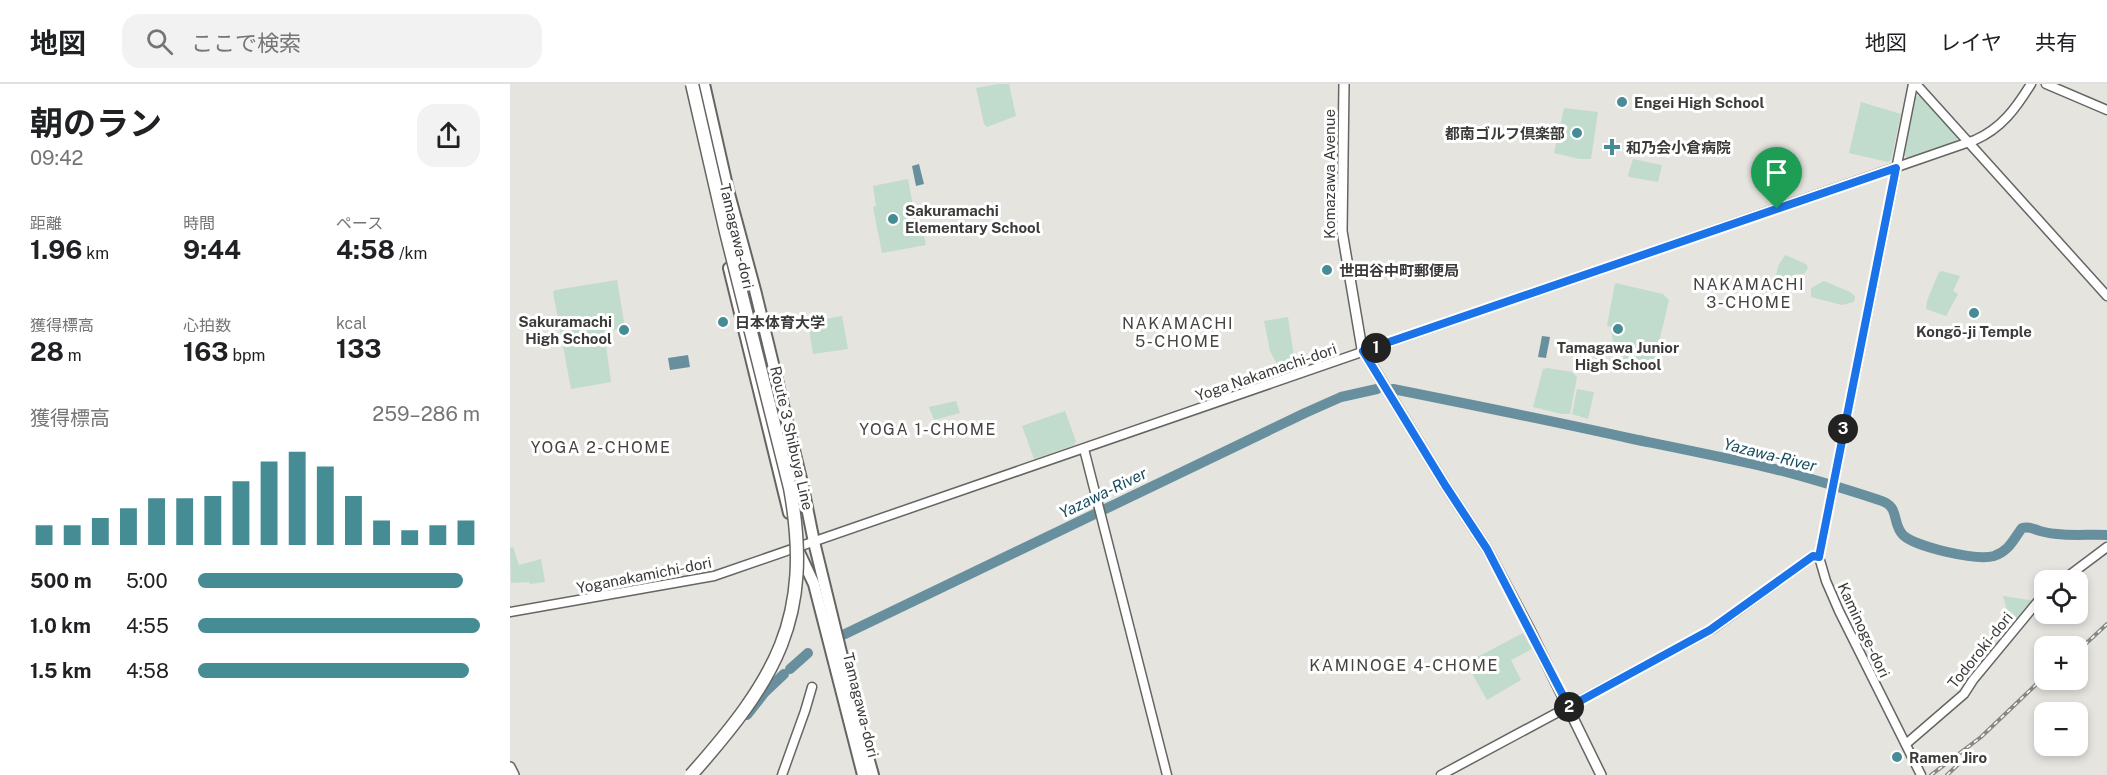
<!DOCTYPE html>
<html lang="ja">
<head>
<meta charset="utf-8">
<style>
	body { margin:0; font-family:"Public Sans","Noto Sans JP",sans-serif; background:#f2f2f2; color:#202124; height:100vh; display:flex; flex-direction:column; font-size:22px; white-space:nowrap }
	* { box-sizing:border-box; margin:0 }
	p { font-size:20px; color:#757577 }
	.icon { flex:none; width:33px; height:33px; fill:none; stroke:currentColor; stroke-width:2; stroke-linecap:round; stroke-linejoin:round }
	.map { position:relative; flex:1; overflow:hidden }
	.sheet { display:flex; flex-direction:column; background:#fff; width:510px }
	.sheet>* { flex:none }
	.fabs { position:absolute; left:1524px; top:486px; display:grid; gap:12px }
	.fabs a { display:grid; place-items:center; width:54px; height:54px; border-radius:12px; background:#fff; box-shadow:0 3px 9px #0003; font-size:30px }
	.pin { position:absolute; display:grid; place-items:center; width:51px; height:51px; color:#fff; margin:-62px -26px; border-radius:50% 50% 50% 0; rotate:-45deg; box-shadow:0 0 6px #0007 }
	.pin .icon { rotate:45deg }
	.km { position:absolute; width:30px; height:30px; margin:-15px; border-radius:50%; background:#222; color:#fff; font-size:16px; line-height:30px; text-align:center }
	.round { display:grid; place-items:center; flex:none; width:63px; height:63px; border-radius:18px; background:#f2f2f2 }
	.head { display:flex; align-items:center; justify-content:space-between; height:102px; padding:0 30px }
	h1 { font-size:33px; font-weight:700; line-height:45px }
	.figures { display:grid; grid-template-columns:repeat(3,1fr); gap:9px; height:102px; padding:6px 30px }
	.figures div { display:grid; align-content:center }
	.figures b { font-size:26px; font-weight:700 }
	.figures small { font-size:16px; font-weight:400 }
	.figures p { font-size:16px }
	.chart { height:168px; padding:12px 30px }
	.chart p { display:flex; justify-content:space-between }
	.chart svg { width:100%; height:108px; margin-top:6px; stroke:#458c94; stroke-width:6 }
	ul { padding:0 30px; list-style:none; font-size:20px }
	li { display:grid; grid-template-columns:96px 72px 1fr; align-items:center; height:45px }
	li i { height:15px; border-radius:8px; background:#458c94 }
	header { display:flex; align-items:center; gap:36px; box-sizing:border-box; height:84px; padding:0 30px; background:#fff; border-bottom:2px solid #e0e0e0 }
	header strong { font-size:28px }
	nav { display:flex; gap:33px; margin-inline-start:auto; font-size:21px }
	.search { width:420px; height:54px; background:#f2f2f2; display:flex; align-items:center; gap:15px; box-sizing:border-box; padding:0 21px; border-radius:18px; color:#757577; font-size:22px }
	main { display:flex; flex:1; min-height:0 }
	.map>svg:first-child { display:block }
	.green { fill:#c1dbcc }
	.water { fill:#688f9e }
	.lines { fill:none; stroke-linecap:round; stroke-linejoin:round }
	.river { stroke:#688f9e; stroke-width:10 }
	.tertiary-casing { stroke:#666561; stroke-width:11 }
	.secondary-casing { stroke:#666561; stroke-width:12 }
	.trunk-casing { stroke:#666561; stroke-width:14 }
	.tertiary { stroke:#fff; stroke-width:8 }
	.secondary { stroke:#fff; stroke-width:9 }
	.trunk { stroke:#fff; stroke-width:10 }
	.rail-casing { stroke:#878783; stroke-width:4 }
	.rail { stroke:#fff; stroke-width:1.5; stroke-dasharray:4.5; stroke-linecap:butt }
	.motorway-bridge-casing { stroke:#666561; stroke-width:15; stroke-linecap:butt }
	.motorway-bridge { stroke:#fff; stroke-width:12 }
	.route-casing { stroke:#fff; stroke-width:12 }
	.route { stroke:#1a73e8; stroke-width:8 }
	.poi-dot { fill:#458c94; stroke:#fff; stroke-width:2 }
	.labels { text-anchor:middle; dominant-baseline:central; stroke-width:6; stroke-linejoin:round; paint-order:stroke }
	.poi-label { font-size:15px; font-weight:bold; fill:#3b3b39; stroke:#fff; text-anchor:start }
	.street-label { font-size:15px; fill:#3b3b39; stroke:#fff }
	.neighbourhood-label { font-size:16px; letter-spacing:1.5px; fill:#454440; stroke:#fff }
	.water-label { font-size:16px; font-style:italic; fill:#174d5f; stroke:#fff }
</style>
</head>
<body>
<header>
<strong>地図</strong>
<div class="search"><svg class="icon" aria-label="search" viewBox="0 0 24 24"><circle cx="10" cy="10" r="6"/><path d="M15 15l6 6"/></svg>ここで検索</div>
<nav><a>地図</a><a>レイヤ</a><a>共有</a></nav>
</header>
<main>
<section class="sheet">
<div class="head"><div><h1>朝のラン</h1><p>09:42</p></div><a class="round"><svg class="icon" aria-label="share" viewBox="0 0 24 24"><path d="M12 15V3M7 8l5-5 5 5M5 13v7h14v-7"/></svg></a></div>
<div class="figures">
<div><p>距離</p><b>1.96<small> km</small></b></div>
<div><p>時間</p><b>9:44</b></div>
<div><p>ペース</p><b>4:58<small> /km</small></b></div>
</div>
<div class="figures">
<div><p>獲得標高</p><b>28<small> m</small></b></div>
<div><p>心拍数</p><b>163<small> bpm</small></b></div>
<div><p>kcal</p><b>133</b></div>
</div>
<div class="chart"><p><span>獲得標高</span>259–286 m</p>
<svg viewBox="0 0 160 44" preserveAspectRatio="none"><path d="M5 44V36M15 44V36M25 44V33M35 44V29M45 44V25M55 44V25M65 44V24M75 44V18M85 44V10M95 44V6M105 44V12M115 44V24M125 44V34M135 44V38M145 44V36M155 44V34"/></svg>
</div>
<ul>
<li><b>500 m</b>5:00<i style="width:94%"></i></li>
<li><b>1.0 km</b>4:55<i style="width:100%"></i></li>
<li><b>1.5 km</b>4:58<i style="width:96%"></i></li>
</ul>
</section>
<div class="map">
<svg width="1597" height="691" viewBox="0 0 1597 691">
	<rect width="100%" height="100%" fill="#e5e4df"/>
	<!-- green -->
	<g class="green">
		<path d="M 488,0 L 499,0 L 506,32 L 477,43 L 474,40 L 466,4 Z"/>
		<path d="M 1411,11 L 1448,53 L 1446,58 L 1398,74 L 1394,71 L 1405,13 Z"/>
		<path d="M 1351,18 L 1391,30 L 1381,76 L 1378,78 L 1339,69 Z"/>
		<path d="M 1054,24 L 1088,28 L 1081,75 L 1070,75 L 1044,69 Z"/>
		<path d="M 1123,75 L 1152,81 L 1148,98 L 1119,93 L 1118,91 Z"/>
		<path d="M 398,95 L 404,128 L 409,127 L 416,161 L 372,169 L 363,123 L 366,122 L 363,102 Z"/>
		<path d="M 1275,171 L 1296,180 L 1298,184 L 1294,190 L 1286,190 L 1273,206 L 1267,206 L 1264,202 L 1268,182 Z"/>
		<path d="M 1432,187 L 1450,192 L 1443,207 L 1448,210 L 1436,232 L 1416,225 L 1417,217 L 1429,188 Z"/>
		<path d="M 107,196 L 115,244 L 94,247 L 101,298 L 61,305 L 43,208 L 45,206 Z"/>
		<path d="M 1314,197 L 1340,208 L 1345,212 L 1344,218 L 1332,221 L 1301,213 L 1301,204 Z"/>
		<path d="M 1105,199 L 1153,210 L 1159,216 L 1143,284 L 1112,277 L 1115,265 L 1112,261 L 1103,259 L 1101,243 L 1097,242 Z"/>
		<path d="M 332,232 L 338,265 L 303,270 L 298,238 Z"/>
		<path d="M 778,233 L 786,286 L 773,291 L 760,267 L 754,237 Z"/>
		<path d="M 1037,284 L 1062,288 L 1067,293 L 1060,330 L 1052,330 L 1023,323 L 1033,285 Z"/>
		<path d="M 1067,305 L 1084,308 L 1078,335 L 1062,330 Z"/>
		<path d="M 446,317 L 450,329 L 424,336 L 419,323 Z"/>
		<path d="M 555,327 L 566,357 L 564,361 L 524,375 L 512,342 Z"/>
		<path d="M 3,463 L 9,481 L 31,475 L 35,498 L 20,500 L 19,498 L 1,499 L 0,464 Z"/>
		<path d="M 1493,512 L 1525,517 L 1503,538 L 1496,523 Z"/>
		<path d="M 1013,549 L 1022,565 L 1001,576 L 1011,596 L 977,616 L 956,579 Z"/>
	</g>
	<!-- water -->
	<g class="water">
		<path d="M 409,80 L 414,100 L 406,102 L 402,82 Z"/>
		<path d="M 1032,252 L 1040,253 L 1036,274 L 1028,273 Z"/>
		<path d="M 178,271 L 180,283 L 160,286 L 158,274 Z"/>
	</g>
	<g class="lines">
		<!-- river -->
		<g class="river">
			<path d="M 883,305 C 963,321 1043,337 1123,355 C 1167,364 1212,373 1256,383 C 1294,392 1332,404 1369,416 C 1391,422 1381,439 1393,451 C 1405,463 1467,477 1484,472 C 1499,467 1503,456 1512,444 C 1520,442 1523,445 1530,447 C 1552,453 1575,450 1597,451"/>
			<path d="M 335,550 L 795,329 L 831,313 L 867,305"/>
			<path d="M 280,585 L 298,569"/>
			<path d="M 237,631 L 255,608 L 274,590"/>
		</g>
		<defs>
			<g id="tertiary">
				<path d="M 1403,0 L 1309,473 L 1316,497 L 1329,527 L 1411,691"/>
				<path d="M 1406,0 L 1597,212"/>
				<path d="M 1536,0 L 1597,26"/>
				<path d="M 574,365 L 657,691"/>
				<path d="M 1553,496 L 1597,463"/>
				<path d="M 0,528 L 204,492 L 1465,56 C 1492,44 1506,24 1521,0"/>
				<path d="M 1396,660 L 1454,610 L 1463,596 L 1534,510"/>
				<path d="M 272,691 L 295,627 L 302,603"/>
				<path d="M 931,691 L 1201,546 L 1303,472 L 1309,473"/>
			</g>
			<g id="secondary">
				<path d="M 834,0 L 832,147 L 852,265 L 935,401 L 977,465 L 1019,544 L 1091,691"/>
				<path d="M 0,683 L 4,691"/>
			</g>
			<g id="trunk">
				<path d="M 194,0 L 218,106 L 245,206 L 292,399 L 304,458 L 346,630 L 363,691"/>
				<path d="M 219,184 L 279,429"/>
				<path d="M 287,464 L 304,500 L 353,691"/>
			</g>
		</defs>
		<!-- tertiary casing -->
		<use href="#tertiary" class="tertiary-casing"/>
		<!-- secondary casing -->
		<use href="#secondary" class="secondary-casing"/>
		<!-- trunk casing -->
		<use href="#trunk" class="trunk-casing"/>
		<!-- tertiary -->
		<use href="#tertiary" class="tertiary"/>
		<!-- secondary -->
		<use href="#secondary" class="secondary"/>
		<!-- trunk -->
		<use href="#trunk" class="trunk"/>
		<defs>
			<g id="rail">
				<path d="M 1568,567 L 1597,540"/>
				<path d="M 1421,691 L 1471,653 L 1534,593"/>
				<path d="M 1437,691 L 1454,675"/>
			</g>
		</defs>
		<!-- rail casing -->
		<use href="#rail" class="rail-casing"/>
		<!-- rail -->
		<use href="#rail" class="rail"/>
		<defs>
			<path id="motorway-bridge" d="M 181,691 C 265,596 304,535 280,404 L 216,148 L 182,0"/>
		</defs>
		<!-- motorway-bridge casing -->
		<use href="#motorway-bridge" class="motorway-bridge-casing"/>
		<!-- motorway-bridge -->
		<use href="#motorway-bridge" class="motorway-bridge"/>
	</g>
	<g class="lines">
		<defs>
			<path id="route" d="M 1386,84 L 1309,473 L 1303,472 L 1200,546 L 1059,623 L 977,465 L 935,401 L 853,267 Z"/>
		</defs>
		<!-- route casing -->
		<use href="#route" class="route-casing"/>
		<!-- route -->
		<use href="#route" class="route"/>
	</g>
	<!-- markers -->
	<g class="poi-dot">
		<circle cx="1112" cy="18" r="6"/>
		<circle cx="1067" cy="49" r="6"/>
		<path d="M1099 54h6v6h6v6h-6v6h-6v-6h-6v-6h6z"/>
		<circle cx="383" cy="135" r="6"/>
		<circle cx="817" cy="186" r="6"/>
		<circle cx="1464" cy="229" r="6"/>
		<circle cx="213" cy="238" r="6"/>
		<circle cx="1108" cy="245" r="6"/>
		<circle cx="114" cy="246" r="6"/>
		<circle cx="1387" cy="673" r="6"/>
	</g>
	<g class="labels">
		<!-- poi labels -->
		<g class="poi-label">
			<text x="1124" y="18">Engei High School</text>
			<text x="1055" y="49" text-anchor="end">都南ゴルフ倶楽部</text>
			<text x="1116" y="63">和乃会小倉病院</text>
			<text x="395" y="126">Sakuramachi<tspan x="395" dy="17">Elementary School</tspan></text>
			<text x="829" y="186">世田谷中町郵便局</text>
			<text x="102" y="237" text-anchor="end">Sakuramachi<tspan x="102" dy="17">High School</tspan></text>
			<text x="225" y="238">日本体育大学</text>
			<text x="1464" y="247" text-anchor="middle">Kongō-ji Temple</text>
			<text x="1108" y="263" text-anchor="middle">Tamagawa Junior<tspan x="1108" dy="17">High School</tspan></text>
			<text x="1399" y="673">Ramen Jiro</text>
		</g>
		<!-- street labels -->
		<g class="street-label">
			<text transform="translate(819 90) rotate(-90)">Komazawa Avenue</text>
			<text transform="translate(227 152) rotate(77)">Tamagawa-dori</text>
			<text transform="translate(756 288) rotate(-19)">Yoga Nakamachi-dori</text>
			<text transform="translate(282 354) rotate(77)">Route 3 Shibuya Line</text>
			<text transform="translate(134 491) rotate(-11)">Yoganakamichi-dori</text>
			<text transform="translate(1354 546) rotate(65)">Kaminoge-dori</text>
			<text transform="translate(1470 566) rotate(-51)">Todoroki-dori</text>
			<text transform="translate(351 621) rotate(76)">Tamagawa-dori</text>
		</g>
		<!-- neighbourhood labels -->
		<g class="neighbourhood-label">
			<text x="1239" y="200">NAKAMACHI<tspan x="1239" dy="18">3-CHOME</tspan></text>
			<text x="668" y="239">NAKAMACHI<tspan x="668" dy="18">5-CHOME</tspan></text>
			<text x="418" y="345">YOGA 1-CHOME</text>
			<text x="91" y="363">YOGA 2-CHOME</text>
			<text x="894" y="581">KAMINOGE 4-CHOME</text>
		</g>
		<!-- water labels -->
		<g class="water-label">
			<text transform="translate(1260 371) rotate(14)">Yazawa-River</text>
			<text transform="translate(593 409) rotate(-26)">Yazawa-River</text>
		</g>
	</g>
</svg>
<div class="fabs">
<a><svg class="icon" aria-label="locate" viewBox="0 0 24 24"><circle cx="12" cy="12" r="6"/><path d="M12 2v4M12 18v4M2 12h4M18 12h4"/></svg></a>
<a>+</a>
<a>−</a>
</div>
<div class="pin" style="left:1267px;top:125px;background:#1e9e55"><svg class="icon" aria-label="arrive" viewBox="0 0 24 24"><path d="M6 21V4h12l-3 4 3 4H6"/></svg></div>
<b class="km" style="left:866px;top:264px">1</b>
<b class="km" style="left:1059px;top:623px">2</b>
<b class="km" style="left:1333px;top:345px">3</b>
</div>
</main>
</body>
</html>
